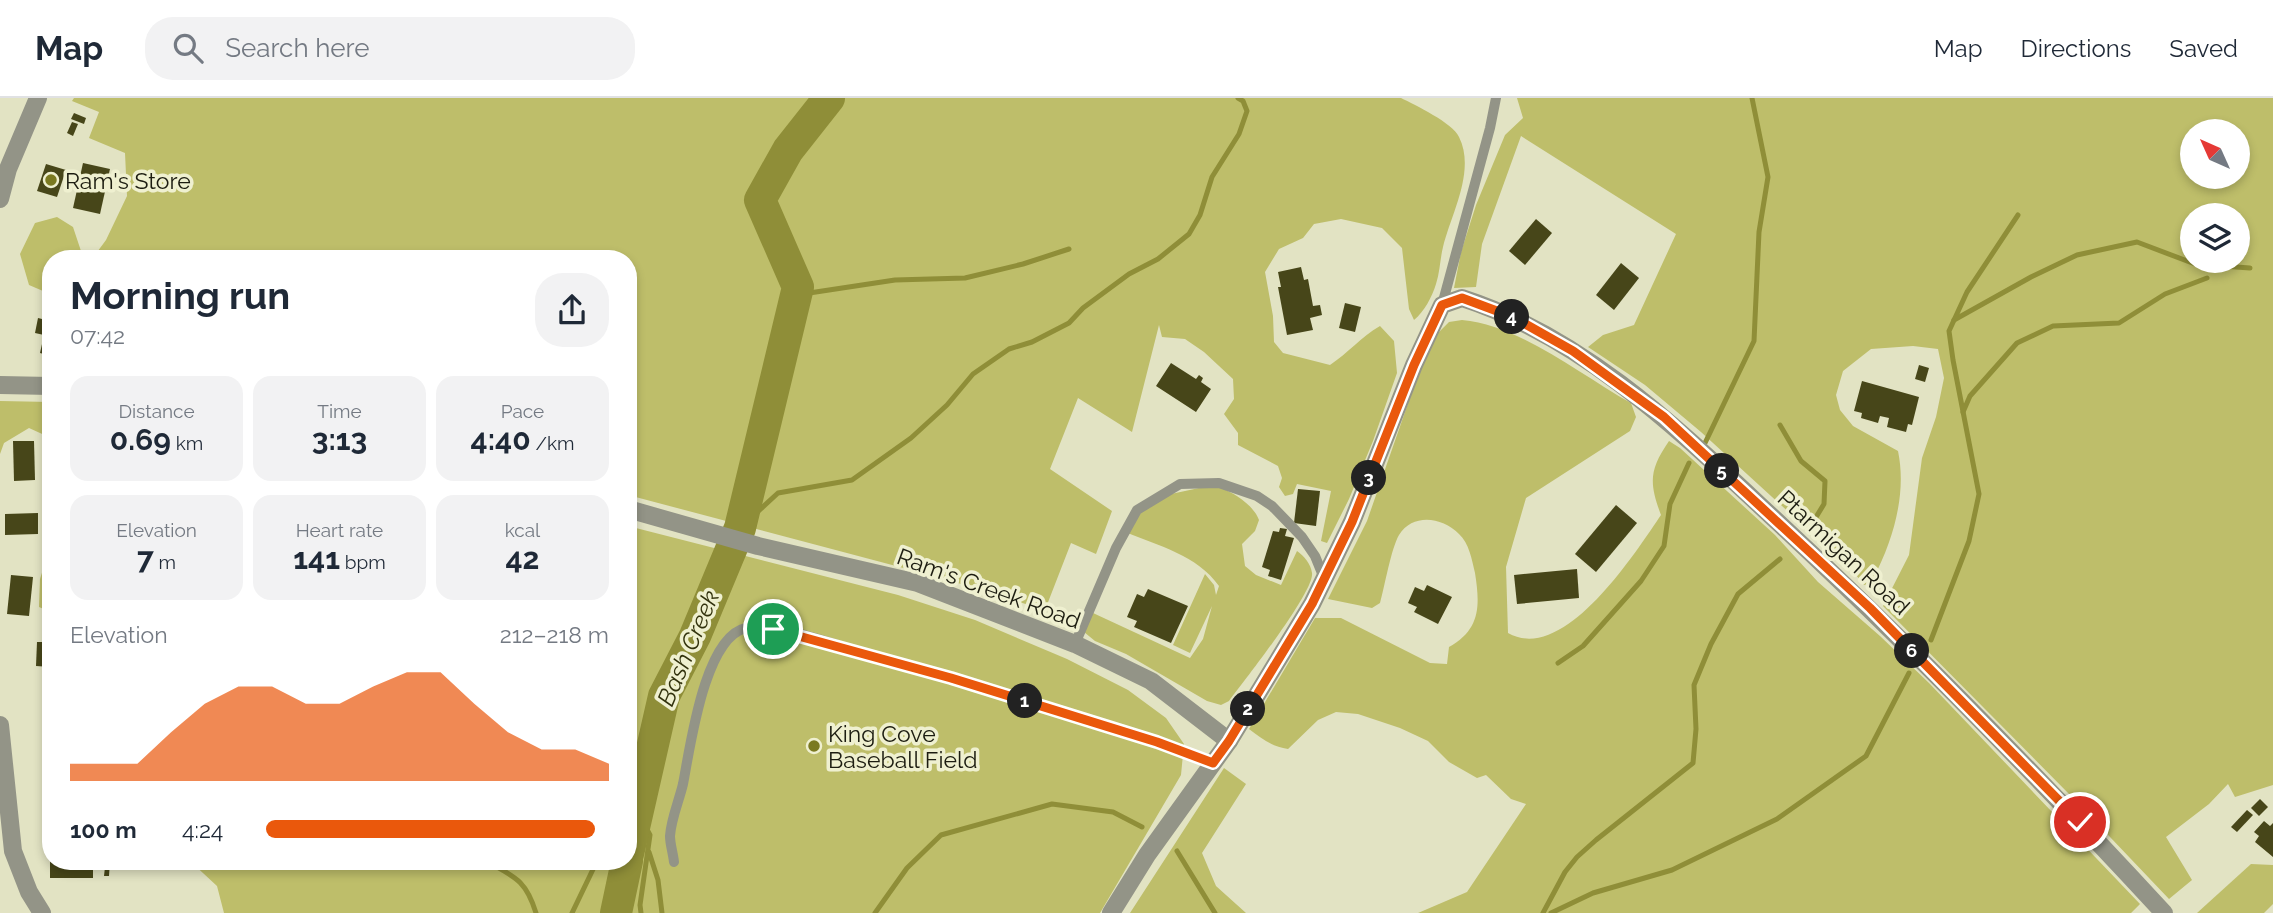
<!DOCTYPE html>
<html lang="en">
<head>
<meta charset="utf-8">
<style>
	body { margin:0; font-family:Raleway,sans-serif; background:#f2f2f3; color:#1f2937; height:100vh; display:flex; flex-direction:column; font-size:26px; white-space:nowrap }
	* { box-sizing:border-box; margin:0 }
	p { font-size:23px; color:#747a83 }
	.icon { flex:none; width:38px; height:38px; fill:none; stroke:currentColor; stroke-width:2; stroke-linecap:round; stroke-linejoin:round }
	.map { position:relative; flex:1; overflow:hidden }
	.panel { position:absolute; left:42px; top:152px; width:595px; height:620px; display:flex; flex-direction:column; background:#fff; border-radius:28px; box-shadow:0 4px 10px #0003 }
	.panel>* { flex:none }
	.needle { width:46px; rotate:315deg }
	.fabs { position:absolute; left:2180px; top:21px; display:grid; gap:14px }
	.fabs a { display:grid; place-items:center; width:70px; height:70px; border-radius:50%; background:#fff; box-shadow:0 4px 10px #0003; font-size:35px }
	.pin { position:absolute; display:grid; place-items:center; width:60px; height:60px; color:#fff; margin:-30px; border:4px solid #fff; border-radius:50%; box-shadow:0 2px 7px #0007 }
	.km { position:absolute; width:35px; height:35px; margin:-18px; border-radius:50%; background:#222; color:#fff; font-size:19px; line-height:35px; text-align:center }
	.round { display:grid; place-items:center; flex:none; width:74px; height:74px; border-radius:28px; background:#f2f2f3 }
	.overview { display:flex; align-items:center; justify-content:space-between; height:119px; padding:0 28px }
	h1 { font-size:38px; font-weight:700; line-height:52px }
	.metrics { display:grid; grid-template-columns:repeat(3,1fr); gap:10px; height:119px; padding:7px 28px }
	.metrics div { display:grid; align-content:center; border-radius:18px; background:#f2f2f3; text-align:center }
	.metrics b { font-size:30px; font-weight:700 }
	.metrics small { font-size:19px; font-weight:400 }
	.metrics p { font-size:19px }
	.chart { height:196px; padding:14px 28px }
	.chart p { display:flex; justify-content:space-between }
	.chart svg { width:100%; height:126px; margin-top:7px; fill:#ea580c; opacity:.7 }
	ul { padding:0 28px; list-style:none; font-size:23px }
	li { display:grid; grid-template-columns:112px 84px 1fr; align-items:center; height:52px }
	li i { height:18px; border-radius:9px; background:#ea580c }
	header { display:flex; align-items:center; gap:42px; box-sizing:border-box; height:98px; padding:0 35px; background:#fff; border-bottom:2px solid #e0e1e3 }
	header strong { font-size:33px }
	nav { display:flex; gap:38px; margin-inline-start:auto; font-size:24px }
	.search { width:490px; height:63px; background:#f2f2f3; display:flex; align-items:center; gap:18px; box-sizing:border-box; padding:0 24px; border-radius:28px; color:#747a83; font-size:26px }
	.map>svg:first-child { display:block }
	.green { fill:#bebe6a; fill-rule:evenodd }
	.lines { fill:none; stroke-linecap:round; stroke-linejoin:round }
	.stream { stroke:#8f8e38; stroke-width:5 }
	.river { stroke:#8f8e38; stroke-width:32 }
	.building { fill:#474619 }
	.service { stroke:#939487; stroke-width:10 }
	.minor { stroke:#939487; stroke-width:18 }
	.tertiary { stroke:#939487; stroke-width:18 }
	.route-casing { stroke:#fff; stroke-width:14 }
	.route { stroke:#ea580c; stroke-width:9 }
	.poi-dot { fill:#7a7920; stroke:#eff0d0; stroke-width:2.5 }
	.labels { text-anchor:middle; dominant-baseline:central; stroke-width:7; stroke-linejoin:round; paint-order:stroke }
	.poi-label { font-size:23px; fill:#1c1c10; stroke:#eff0d0; text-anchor:start }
	.street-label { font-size:23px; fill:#1c1c10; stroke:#eff0d0 }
	.water-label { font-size:24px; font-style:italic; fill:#32320d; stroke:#eff0d0 }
</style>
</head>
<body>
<header>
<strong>Map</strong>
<div class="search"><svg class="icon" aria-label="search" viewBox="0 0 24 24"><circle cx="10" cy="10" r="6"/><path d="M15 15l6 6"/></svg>Search here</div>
<nav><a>Map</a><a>Directions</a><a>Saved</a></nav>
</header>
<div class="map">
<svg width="2273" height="815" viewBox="0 0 2273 815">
	<rect width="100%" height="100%" fill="#e2e3c3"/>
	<!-- green -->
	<g class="green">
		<path d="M 74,0 L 1401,0 C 1415,7 1453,25 1459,39 C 1476,73 1451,116 1443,149 C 1440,161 1440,174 1436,186 C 1432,199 1424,214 1414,222 L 1409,211 L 1402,150 L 1382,130 L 1341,121 L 1314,126 L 1303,140 L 1279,151 L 1265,174 L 1273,218 L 1274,244 L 1283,255 L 1330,267 C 1348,255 1361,239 1380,228 L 1394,243 L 1397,275 L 1373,343 L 1349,401 L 1327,445 L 1321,443 L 1331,393 L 1297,386 L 1293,396 L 1285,398 L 1279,389 L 1282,380 L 1278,368 L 1238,347 L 1238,335 L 1224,316 L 1234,301 L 1233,281 L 1204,254 L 1185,241 L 1162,239 L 1159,227 L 1132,334 L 1078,300 L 1050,371 L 1112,413 L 1096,456 L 1071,445 L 1045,512 L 945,481 L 628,397 L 628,161 L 92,161 L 106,142 L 127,98 L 125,55 L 89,40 L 99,14 L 72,3 Z"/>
		<path d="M 1517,0 L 2273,0 L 2273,687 L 2235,699 L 2228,686 L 2209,706 L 2166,739 L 2192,782 L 2169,801 L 2071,698 L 1883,508 L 1909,457 L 1922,360 L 1936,319 L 1944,280 L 1938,251 L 1913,248 L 1871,251 L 1843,273 L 1836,297 L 1840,312 L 1853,328 L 1898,353 C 1907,396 1893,442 1874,479 L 1870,485 L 1864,487 L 1852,472 L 1701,334 L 1645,287 L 1588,249 L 1603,237 L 1634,227 L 1676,136 L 1521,38 L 1482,146 L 1476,189 L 1454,190 L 1461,154 L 1476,107 L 1505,37 L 1523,20 ZM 2193,33 L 2238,33 L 2238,79 L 2193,79 ZM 2193,117 L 2238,117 L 2238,163 L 2193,163 Z"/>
		<path d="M 57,119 L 73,129 L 82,156 L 82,161 L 51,161 L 51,193 L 43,193 L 29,187 L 20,156 L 35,125 Z"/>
		<path d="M 1462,222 C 1522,228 1579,276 1631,305 L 1636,319 L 1630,333 L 1526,400 L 1506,469 L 1508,535 C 1564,567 1635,455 1661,417 C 1649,385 1649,372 1669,343 L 1680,350 L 1775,437 L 1818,484 L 1880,538 L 1929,585 L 2140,806 L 2131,815 L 1418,815 L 1467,794 L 1526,706 L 1511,701 L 1486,677 L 1477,680 L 1449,664 L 1428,643 L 1400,630 L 1358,616 L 1336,614 L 1318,622 L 1288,651 C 1272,649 1261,640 1249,631 L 1315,520 L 1341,520 L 1430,565 L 1447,566 L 1449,549 C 1481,531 1480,507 1475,475 C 1472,462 1469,445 1459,436 C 1442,419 1413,415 1399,437 C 1391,451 1385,487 1380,505 L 1372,510 L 1328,501 L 1367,423 L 1419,274 L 1436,237 L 1449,224 Z"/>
		<path d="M 0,303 L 51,304 L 51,340 L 29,330 L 4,345 L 0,356 Z"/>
		<path d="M 1199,390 C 1205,390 1215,388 1221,390 C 1235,395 1254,408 1259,422 L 1255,433 L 1242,446 L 1245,468 L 1256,477 L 1281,487 L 1297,453 C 1304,458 1311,466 1312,475 C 1315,493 1244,583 1229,603 L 1221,607 L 1207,603 L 1126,556 L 1095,543 L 1084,534 L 1093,515 L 1190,560 L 1203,541 L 1212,508 L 1190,555 L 1173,547 L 1205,476 L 1214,487 L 1216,497 L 1219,488 C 1197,457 1159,448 1125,434 L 1132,418 L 1171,396 Z"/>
		<path d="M 628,428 L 898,497 L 975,522 L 1067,561 L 1128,592 L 1166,620 L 1184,646 L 1181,677 L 1100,815 L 224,815 L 217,788 L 190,763 L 628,763 Z"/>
		<path d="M 51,446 L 51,514 L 39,509 L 40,481 Z"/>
		<path d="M 1224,670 L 1246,686 L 1202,755 L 1216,788 L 1246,815 L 1130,815 Z"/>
		<path d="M 2251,766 L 2273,767 L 2273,806 L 2264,815 L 2197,815 Z"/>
	</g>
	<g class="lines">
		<!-- stream -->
		<g class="stream">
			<path d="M 796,197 L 895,182 L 965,180 L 1023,166 L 1069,151"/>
			<path d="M 1954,222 L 2031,179 L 2077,157 L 2137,144 L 2195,166 L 2250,170"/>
			<path d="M 1963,314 L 1970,298 L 2017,245 L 2053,228 L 2119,225 L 2165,196 L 2207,180"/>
			<path d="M 1780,327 L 1801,363 L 1825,383 L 1824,406 L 1810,429"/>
			<path d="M 1705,345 L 1754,243 L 1759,134 L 1768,79 L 1752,0"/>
			<path d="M 740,430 L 778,395 L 852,382 L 911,340 L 947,307 L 973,276 L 1009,251 L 1032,244 L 1069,225 L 1083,210 L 1129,176 L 1158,161 L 1189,136 L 1200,117 L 1212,79 L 1239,36 L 1247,13 L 1243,3 L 1238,0"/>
			<path d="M 1931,542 L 1969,443 L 1979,396 L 1953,262 L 1949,233 L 1967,194 L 2018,117"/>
			<path d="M 1558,565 L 1583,548 L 1641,483 L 1664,448 L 1670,406 L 1689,365"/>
			<path d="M 628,720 L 637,713 L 650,737 L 640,807 L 641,815"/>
			<path d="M 1177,753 L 1215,815"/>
			<path d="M 649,754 L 658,782 L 662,815"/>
			<path d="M 486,763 C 515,779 526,782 536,815"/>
			<path d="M 572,815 L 597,763"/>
			<path d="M 875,815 L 907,770 L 941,737 L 1052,706 L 1113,714 L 1142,729"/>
			<path d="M 1543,815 L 1565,774 L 1577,759 L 1596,742 L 1693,665 L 1696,631 L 1694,587 L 1711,546 L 1738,496 L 1780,461"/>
			<path d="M 1551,815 L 1593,795 L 1672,772 L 1777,721 L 1866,658 L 1909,575"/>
		</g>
		<!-- river -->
		<g class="river">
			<path d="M 628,756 L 664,598 L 695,538 L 740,430 L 798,189 L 760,102 L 788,52 L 829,0"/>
			<path d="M 616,815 L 627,763"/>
		</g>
	</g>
	<!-- building -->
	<g class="building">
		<path d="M 74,15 L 86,20 L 84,26 L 71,21 Z"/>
		<path d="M 72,24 L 78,26 L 73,38 L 67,35 Z"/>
		<path d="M 83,65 L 110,71 L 100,116 L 73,110 Z"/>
		<path d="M 46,66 L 66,72 L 57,99 L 37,93 Z"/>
		<path d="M 1536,121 L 1552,135 L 1525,167 L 1509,153 Z"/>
		<path d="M 1621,165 L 1639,180 L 1614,212 L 1596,197 Z"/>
		<path d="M 1301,169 L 1304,182 L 1308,181 L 1313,208 L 1320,207 L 1322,217 L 1310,220 L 1313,232 L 1287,237 L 1278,189 L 1281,189 L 1278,174 Z"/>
		<path d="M 50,204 L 51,204 L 51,258 L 40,255 L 44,237 L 35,235 L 38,220 L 46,222 Z"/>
		<path d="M 1345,205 L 1361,209 L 1355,234 L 1339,230 Z"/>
		<path d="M 1171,265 L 1196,281 L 1199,277 L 1203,280 L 1201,284 L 1211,291 L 1196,314 L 1156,288 Z"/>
		<path d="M 1919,267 L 1929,270 L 1925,284 L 1915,281 Z"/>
		<path d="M 1862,283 L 1919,299 L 1912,327 L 1908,326 L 1906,334 L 1887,329 L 1889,320 L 1880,318 L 1878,325 L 1861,320 L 1862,315 L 1854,313 Z"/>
		<path d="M 13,343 L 34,343 L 35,382 L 14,383 Z"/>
		<path d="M 1298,391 L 1320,393 L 1316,428 L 1294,425 Z"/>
		<path d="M 1616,407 L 1637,425 L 1596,474 L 1575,456 Z"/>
		<path d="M 38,415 L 38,436 L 5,437 L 5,416 Z"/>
		<path d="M 1280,430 L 1287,431 L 1285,438 L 1294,440 L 1281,482 L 1268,478 L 1270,472 L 1262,469 L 1273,433 L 1279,434 Z"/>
		<path d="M 1577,471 L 1579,500 L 1517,506 L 1514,477 Z"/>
		<path d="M 11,477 L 33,479 L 29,518 L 7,516 Z"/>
		<path d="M 1427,487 L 1452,499 L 1438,526 L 1414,514 L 1417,509 L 1408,505 L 1415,489 L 1424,493 Z"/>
		<path d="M 1148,491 L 1188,508 L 1171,545 L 1134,529 L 1137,523 L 1127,519 L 1137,496 L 1144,499 Z"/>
		<path d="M 37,544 L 51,544 L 51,569 L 36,568 Z"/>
		<rect x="47" y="693" width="4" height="22"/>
		<path d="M 2260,701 L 2268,709 L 2259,718 L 2251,710 Z"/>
		<path d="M 2247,712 L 2253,717 L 2237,734 L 2231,729 Z"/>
		<path d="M 2264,723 L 2270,728 L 2273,725 L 2273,759 L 2255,744 L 2259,738 L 2254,734 Z"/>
		<rect x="50" y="763" width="43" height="17"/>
		<path d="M 100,763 L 110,763 L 109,778 L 104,778 L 105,769 L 100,768 Z"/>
	</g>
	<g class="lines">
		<!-- service -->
		<g class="service">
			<path d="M 1442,207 L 1490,30 L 1496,0"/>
			<path d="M 1075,546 L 1116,450 L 1137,412 L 1180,386 L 1219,385 L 1257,398 L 1272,408 L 1302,439 L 1315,458 L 1324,480"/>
			<path d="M 674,764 C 673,755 670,746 670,738 C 671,721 679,703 683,686 C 690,651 704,539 746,530 C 780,524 850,552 885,562 C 994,594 1105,624 1213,665"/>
		</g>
		<!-- minor -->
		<g class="minor">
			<path d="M 0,101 L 8,71 L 38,0"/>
			<path d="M 0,627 L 13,753 L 29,794 L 42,815"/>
			<path d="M 1111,815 L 1147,757 L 1229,643 L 1312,506 L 1352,424 L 1414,267 L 1442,207 L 1462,200 C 1589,241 1686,339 1782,428 C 1914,551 2041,682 2164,815"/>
		</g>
		<!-- tertiary -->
		<g class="tertiary">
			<path d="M 0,287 L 51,288"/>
			<path d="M 628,411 L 758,448 L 918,485 L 1075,546 L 1151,583 L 1229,643"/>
		</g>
	</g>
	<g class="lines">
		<defs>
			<path id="route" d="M 773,531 L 951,580 L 1157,644 L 1213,665 L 1229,643 L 1312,506 L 1352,424 L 1414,267 L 1442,207 L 1462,200 L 1513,219 L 1573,253 L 1664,319 L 1870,510 L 2080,724"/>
		</defs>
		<!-- route casing -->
		<use href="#route" class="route-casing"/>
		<!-- route -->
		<use href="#route" class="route"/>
	</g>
	<!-- markers -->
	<g class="poi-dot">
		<circle cx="51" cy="82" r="7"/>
		<circle cx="814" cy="648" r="7"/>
	</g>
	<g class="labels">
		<!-- poi labels -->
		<g class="poi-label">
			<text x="65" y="82">Ram's Store</text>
			<text x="828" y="635">King Cove<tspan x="828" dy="26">Baseball Field</tspan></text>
		</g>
		<!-- street labels -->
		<g class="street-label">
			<text transform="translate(1844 454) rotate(43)">Ptarmigan Road</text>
			<text transform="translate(989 490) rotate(20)">Ram's Creek Road</text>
		</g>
		<!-- water labels -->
		<g class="water-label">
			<text transform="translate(688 550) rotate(-67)">Bash Creek</text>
		</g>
	</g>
</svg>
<div class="fabs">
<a><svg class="needle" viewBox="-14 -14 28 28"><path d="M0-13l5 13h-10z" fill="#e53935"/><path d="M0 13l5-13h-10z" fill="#747a83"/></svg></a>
<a><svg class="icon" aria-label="layers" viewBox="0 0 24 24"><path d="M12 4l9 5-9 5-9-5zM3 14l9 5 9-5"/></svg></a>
</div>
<div class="pin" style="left:773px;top:531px;background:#1e9e55"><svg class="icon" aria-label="arrive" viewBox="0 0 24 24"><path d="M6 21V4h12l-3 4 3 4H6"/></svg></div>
<div class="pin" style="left:2080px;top:724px;background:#d93025"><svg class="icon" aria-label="check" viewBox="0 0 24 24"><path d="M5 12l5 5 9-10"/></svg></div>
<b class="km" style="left:1025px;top:603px">1</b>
<b class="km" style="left:1248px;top:611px">2</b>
<b class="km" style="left:1369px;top:380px">3</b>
<b class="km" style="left:1512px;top:219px">4</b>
<b class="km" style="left:1722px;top:373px">5</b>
<b class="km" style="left:1912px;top:553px">6</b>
<section class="panel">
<div class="overview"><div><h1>Morning run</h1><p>07:42</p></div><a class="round"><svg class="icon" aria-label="share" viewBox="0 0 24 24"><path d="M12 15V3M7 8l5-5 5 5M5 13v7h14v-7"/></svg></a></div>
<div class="metrics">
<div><p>Distance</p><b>0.69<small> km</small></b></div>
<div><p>Time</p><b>3:13</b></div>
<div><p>Pace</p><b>4:40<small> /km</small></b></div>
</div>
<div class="metrics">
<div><p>Elevation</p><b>7<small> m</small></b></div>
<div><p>Heart rate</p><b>141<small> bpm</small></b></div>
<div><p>kcal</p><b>42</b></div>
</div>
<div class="chart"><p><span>Elevation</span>212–218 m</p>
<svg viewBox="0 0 160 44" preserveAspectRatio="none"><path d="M0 44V38L10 38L20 38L30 27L40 17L50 11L60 11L70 17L80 17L90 11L100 6L110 6L120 17L130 27L140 33L150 33L160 38V44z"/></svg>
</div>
<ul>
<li><b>100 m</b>4:24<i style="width:96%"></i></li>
</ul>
</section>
</div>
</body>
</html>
